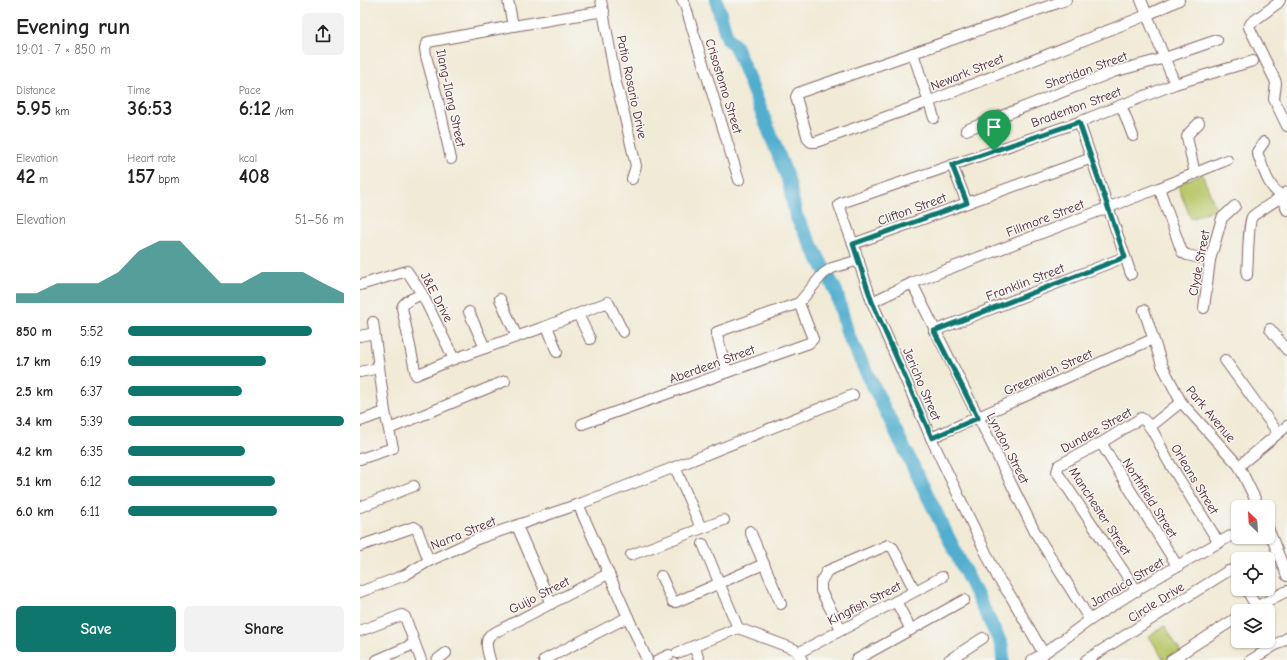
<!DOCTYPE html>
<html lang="en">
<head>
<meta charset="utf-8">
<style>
	body { margin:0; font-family:"Comic Neue",sans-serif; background:#f2f2f2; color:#222; height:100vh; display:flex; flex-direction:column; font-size:15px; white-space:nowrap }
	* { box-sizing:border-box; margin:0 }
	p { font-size:13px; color:#767676 }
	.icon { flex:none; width:22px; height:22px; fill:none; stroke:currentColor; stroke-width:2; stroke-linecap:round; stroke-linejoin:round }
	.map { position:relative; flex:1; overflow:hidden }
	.sheet { display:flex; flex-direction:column; background:#fff; width:360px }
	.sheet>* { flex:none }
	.needle { width:26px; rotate:335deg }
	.tools { position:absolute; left:871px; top:500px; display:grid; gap:8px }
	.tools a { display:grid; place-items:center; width:44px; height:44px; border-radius:6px; background:#fff; box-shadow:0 1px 3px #0004; font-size:20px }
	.pin { position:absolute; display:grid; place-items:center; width:34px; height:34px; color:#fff; margin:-41px -17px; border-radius:50% 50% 50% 0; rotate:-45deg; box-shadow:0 0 4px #0007 }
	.pin .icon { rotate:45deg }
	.round { display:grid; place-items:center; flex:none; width:42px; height:42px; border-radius:6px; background:#f2f2f2 }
	.headline { display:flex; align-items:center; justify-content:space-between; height:68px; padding:0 16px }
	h1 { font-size:22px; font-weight:700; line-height:30px }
	.stats { display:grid; grid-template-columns:repeat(3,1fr); gap:6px; height:68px; padding:4px 16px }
	.stats div { display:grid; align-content:center }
	.stats b { font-size:20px; font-weight:700 }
	.stats small { font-size:11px; font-weight:400 }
	.stats p { font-size:11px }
	.chart { height:112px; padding:8px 16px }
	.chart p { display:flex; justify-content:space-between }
	.chart svg { width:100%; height:72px; margin-top:4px; fill:#0f766e; opacity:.7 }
	.action { display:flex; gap:8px; margin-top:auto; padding:8px 16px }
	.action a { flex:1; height:46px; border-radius:6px; background:#0f766e; color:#fff; font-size:16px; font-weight:700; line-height:46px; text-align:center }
	.action a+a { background:#f2f2f2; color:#222 }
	ul { padding:0 16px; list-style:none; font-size:13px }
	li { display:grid; grid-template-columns:64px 48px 1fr; align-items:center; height:30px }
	li i { height:10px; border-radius:5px; background:#0f766e }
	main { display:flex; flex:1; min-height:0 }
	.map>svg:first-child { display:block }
	.green { fill:#b9c86a; stroke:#82744a }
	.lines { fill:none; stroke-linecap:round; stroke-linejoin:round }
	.river { stroke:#51aecf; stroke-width:14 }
	.minor-casing { stroke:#846667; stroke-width:12 }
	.minor { stroke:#fff; stroke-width:10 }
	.route-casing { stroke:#fff; stroke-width:8 }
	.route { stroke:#0f766e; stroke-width:5 }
	.labels { text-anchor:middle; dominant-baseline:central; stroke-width:3; stroke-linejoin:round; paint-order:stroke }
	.street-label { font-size:13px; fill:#4a1f2b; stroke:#f6f6f2 }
</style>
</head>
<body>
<main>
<section class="sheet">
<div class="headline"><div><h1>Evening run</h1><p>19:01 · 7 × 850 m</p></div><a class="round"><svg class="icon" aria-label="share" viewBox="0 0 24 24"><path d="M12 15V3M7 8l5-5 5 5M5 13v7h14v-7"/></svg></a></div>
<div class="stats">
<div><p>Distance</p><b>5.95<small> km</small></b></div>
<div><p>Time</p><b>36:53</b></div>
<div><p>Pace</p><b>6:12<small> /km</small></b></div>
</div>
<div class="stats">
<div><p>Elevation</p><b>42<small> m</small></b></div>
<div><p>Heart rate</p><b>157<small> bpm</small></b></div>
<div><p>kcal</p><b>408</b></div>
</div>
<div class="chart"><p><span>Elevation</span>51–56 m</p>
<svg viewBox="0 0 160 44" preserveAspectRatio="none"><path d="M0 44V38L10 38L20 32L30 32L40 32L50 25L60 12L70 6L80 6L90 19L100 32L110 32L120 25L130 25L140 25L150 32L160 38V44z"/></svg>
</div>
<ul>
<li><b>850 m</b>5:52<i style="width:85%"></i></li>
<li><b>1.7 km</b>6:19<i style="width:64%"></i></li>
<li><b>2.5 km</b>6:37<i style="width:53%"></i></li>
<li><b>3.4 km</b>5:39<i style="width:100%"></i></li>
<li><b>4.2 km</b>6:35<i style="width:54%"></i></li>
<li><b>5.1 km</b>6:12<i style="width:68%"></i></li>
<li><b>6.0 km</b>6:11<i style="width:69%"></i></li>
</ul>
<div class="action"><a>Save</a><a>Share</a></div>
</section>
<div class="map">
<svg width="927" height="660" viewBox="0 0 927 660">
	<rect width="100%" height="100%" fill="#f6f6f2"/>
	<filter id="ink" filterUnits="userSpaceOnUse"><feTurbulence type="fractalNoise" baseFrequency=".025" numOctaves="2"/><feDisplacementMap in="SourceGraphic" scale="8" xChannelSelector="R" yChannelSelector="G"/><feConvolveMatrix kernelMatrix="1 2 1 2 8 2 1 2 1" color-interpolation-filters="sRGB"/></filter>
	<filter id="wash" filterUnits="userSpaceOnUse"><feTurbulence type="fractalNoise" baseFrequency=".012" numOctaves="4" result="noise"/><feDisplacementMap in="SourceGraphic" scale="16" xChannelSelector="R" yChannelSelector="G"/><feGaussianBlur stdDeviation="0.9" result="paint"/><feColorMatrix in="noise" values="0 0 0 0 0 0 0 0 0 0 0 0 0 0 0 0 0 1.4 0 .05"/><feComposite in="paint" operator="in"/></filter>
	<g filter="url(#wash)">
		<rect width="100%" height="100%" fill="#f1ead6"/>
		<!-- green -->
		<g class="green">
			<path d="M 842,174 L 856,208 L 831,219 L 817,184 Z"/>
			<path d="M 805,626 L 821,653 L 810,660 L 804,660 L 789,636 Z"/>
		</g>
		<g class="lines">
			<!-- river -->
			<path class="river" d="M 356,0 L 366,34 L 368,39 L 375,46 L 385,70 L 428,179 L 436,216 L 476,291 L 488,335 L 642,646 L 643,660"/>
		</g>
	</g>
	<g filter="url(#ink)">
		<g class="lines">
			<defs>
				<g id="minor">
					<path d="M 148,0 L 153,26"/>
					<path d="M 241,0 L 256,83 L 262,105 L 276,166 L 272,179"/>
					<path d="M 322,0 L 325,5 L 379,180"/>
					<path d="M 706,0 L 438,93 L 436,97 L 448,139 L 451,142 L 456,142 L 568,102 L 787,15 L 819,0"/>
					<path d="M 781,0 L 815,84"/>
					<path d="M 920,0 L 918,3 L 891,23 L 889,27 L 915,80 L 916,83 L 914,99 L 927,126"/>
					<path d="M 553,53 L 574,118"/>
					<path d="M 761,105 L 773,136"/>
					<path d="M 719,122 L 771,274"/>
					<path d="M 606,130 L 753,72 L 805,58 L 857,40"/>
					<path d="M 91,159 L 78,100 L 66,56 L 65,48 L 68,42 L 153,26 L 244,11"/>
					<path d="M 592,165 L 607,203"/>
					<path d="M 835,174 L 827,137 L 829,133 L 839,123"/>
					<path d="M 799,188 L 822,252 L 827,255 L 850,260"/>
					<path d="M 927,192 L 923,196 L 927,210"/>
					<path d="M 493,244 L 732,158"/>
					<path d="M 887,275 C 888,265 888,223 892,217 C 895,213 917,200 923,196 C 908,189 903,167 897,152 L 904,142"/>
					<path d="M 552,283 L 675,532 L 730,620"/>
					<path d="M 0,285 L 47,271 L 62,294 L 94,359"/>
					<path d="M 62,294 C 55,298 44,300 42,308 L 56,375 L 94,359 L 187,326 L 248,302 L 263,332"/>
					<path d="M 140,299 L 157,337"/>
					<path d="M 512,302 L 552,283 L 799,188 L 867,160"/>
					<path d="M 844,308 L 850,260 L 862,218 L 875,206"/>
					<path d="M 784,310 L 802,365 L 821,402 L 879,466 L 899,507"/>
					<path d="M 109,312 L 125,348"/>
					<path d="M 218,314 L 230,339"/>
					<path d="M 187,326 L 197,352"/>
					<path d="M 910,329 L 927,350"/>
					<path d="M 574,331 L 765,257"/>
					<path d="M 0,336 L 14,333"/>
					<path d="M 865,360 L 918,433"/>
					<path d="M 0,372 L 19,368"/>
					<path d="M 367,372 L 357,335 L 357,332 L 439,303 L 463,274 L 472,268 L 499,260"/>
					<path d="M 0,421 L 25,412"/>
					<path d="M 222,424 L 449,343 L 453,339 L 439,303"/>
					<path d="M 790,427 L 821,402"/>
					<path d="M 29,429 L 145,381"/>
					<path d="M 571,438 L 793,339"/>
					<path d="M 741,443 L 818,567"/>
					<path d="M 0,459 L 33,448 L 25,412 L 13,322"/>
					<path d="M 879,466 L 927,426"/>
					<path d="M 315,467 L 341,528"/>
					<path d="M 218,504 L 287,660"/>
					<path d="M 0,507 L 54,486"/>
					<path d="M 157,526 L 191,604"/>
					<path d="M 908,528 L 927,576"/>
					<path d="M 390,531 L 421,604"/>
					<path d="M 343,544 L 378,628 L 434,649 L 438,653 L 442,660"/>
					<path d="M 0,546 L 54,527 L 57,529 L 69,561"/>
					<path d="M 271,555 L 364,520"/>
					<path d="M 301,576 L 312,600 L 313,602 L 316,602 L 404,564"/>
					<path d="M 886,589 L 896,606"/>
					<path d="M 777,591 L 701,478 L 697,472 L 699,465 L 741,443 L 781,418 C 792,424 801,448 807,459 C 824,487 842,515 859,543"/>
					<path d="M 0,592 L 45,575 L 69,561 L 117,539 L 222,503 L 315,467 L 493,395"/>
					<path d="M 536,601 L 551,630"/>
					<path d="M 888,611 L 927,591"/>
					<path d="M 481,629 L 461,591 L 461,582 L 467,571 L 528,545 L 533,548 L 555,591"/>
					<path d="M 0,631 L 42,615 L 45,617 L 61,660"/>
					<path d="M 334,646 L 339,660"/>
					<path d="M 317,653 L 378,628"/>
					<path d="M 438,653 L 582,577"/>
					<path d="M 684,654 L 650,595 L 638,578 L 571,438 L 512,302 L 493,244 L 479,205 L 481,203 L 719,122 L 815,84 L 893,61"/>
					<path d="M 17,660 L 54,644"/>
					<path d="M 77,660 L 86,653"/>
					<path d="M 130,660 C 128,652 124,642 130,635 L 248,574"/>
					<path d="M 184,660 L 268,617"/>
					<path d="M 298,660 L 309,655"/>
					<path d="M 496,660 L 604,600"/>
					<path d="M 589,660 L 623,638"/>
					<path d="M 672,660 C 693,649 711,633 730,620 C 778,588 828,559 878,532"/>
					<path d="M 726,660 L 868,571 L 872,570 L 878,575"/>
					<path d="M 811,660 L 878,617"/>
					<path d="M 891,660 L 927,638"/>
				</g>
			</defs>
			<!-- minor casing -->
			<use href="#minor" class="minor-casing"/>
			<!-- minor -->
			<use href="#minor" class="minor"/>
		</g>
	</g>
	<g class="lines" filter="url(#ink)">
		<defs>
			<path id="route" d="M 719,122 L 765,257 L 574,331 L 618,418 L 572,438 L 512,302 L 493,244 L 607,203 L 592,165 Z"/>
		</defs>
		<!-- route casing -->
		<use href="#route" class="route-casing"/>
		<!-- route -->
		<use href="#route" class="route"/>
	</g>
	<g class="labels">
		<!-- street labels -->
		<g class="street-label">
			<text transform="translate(726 70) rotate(-20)">Sheridan Street</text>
			<text transform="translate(607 72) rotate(-22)">Newark Street</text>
			<text transform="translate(364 86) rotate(73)">Crisostomo Street</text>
			<text transform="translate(272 87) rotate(78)">Patio Rosario Drive</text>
			<text transform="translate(91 98) rotate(78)">Ilang-Ilang Street</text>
			<text transform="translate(716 107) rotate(-20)">Bradenton Street</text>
			<text transform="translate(552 209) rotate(-20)">Clifton Street</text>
			<text transform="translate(685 218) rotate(-21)">Fillmore Street</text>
			<text transform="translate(839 263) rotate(-79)">Clyde Street</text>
			<text transform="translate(665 282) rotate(-21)">Franklin Street</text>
			<text transform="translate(77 297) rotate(62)">J&amp;E Drive</text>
			<text transform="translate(352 364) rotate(-20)">Aberdeen Street</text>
			<text transform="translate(688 372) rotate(-24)">Greenwich Street</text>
			<text transform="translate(562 384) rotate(67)">Jericho Street</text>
			<text transform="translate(851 414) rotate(50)">Park Avenue</text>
			<text transform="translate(736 430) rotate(-29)">Dundee Street</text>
			<text transform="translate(648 448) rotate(63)">Lyndon Street</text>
			<text transform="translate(835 479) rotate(59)">Orleans Street</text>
			<text transform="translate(790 498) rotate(58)">Northfield Street</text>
			<text transform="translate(740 511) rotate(57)">Manchester Street</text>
			<text transform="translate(103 533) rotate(-22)">Narra Street</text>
			<text transform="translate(767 582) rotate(-31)">Jamaica Street</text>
			<text transform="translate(179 595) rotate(-27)">Guijo Street</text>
			<text transform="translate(796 602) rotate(-32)">Circle Drive</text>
			<text transform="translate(504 603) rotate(-27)">Kingfish Street</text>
		</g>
	</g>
</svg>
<div class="tools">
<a><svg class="needle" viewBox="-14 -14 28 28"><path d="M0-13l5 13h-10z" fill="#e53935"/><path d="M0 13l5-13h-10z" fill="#767676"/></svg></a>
<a><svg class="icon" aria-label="locate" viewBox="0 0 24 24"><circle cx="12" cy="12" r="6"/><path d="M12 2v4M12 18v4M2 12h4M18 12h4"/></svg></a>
<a><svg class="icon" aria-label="layers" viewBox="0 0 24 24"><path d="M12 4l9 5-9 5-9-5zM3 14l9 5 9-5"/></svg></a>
</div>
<div class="pin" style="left:634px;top:151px;background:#1e9e55"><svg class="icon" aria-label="arrive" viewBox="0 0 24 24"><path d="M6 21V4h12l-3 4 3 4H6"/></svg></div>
</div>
</main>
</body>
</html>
